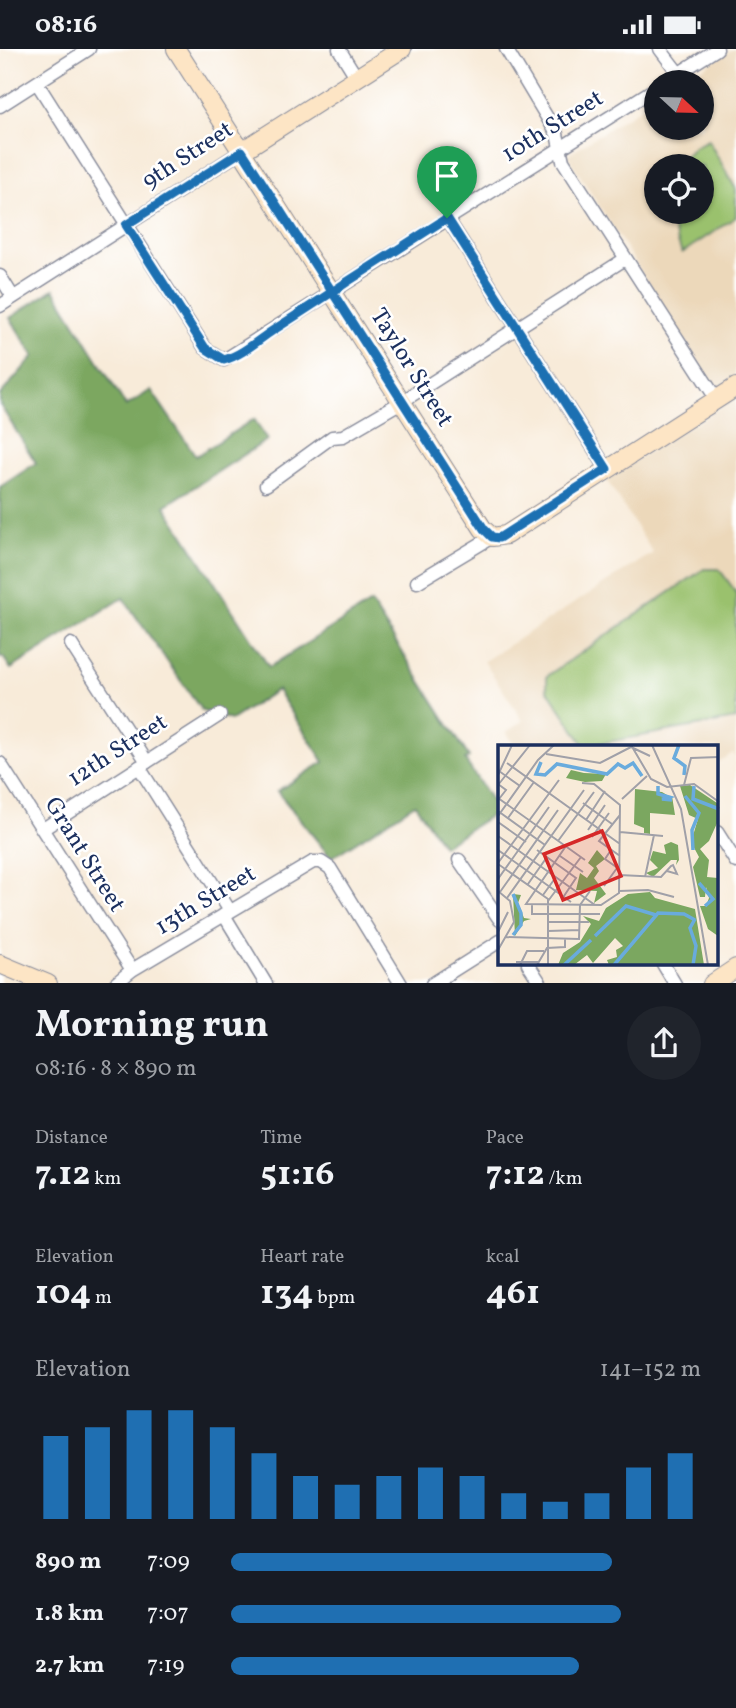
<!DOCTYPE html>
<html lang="en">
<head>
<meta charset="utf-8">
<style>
	body { margin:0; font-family:Vollkorn,serif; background:#20242c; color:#f1f3f6; height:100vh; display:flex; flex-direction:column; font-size:26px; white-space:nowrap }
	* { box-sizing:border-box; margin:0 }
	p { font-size:23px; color:#9ea1a6 }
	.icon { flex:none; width:38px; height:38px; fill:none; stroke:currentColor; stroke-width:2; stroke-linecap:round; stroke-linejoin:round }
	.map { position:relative; height:934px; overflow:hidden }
	.sheet { display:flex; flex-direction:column; background:#171b24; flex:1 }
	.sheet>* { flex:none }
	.needle { width:46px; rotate:112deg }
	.tools { position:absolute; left:644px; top:21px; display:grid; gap:14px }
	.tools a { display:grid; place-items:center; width:70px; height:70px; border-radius:50%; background:#171b24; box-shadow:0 2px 5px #0004; font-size:35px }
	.pin { position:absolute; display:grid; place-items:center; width:60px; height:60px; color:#fff; margin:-72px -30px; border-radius:50% 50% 50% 0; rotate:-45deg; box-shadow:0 0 7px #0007 }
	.pin .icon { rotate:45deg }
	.round { display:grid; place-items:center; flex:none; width:74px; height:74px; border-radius:37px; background:#20242c }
	.headline { display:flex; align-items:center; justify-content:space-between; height:119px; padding:0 35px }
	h1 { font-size:38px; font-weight:700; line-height:52px }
	.stats { display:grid; grid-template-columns:repeat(3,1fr); gap:10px; height:119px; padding:7px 35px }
	.stats div { display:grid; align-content:center }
	.stats b { font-size:35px; font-weight:700 }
	.stats small { font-size:19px; font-weight:400 }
	.stats p { font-size:19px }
	.chart { height:196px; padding:14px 35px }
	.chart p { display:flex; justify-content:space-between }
	.chart svg { width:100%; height:126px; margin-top:7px; stroke:#1f6fb2; stroke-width:6 }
	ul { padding:0 35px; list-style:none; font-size:23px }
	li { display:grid; grid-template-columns:112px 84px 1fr; align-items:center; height:52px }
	li i { height:18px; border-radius:9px; background:#1f6fb2 }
	.status { display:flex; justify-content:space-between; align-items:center; height:49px; padding:0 35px; background:#171b24; direction:ltr }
	.status svg { height:19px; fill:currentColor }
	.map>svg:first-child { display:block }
	.built { fill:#ecd8ba; fill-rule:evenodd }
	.green { fill:#9ac16d; stroke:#5a7866; stroke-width:2 }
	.forest { fill:#7ba760; stroke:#4b6b5f; stroke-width:2 }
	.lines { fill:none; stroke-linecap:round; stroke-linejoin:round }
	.street-casing { stroke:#8a8d9c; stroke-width:15 }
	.secondary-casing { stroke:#8a8d9c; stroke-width:20 }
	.street { stroke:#fff; stroke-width:12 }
	.secondary { stroke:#fde5c5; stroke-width:18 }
	.route-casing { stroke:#fff; stroke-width:14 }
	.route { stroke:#1f6fb2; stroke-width:9 }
	.labels { text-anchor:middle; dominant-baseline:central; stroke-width:5; stroke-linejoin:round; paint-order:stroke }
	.street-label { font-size:24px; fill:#1b2f5e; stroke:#fff }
	.inset-river { fill:none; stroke:#69abdd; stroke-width:3.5 }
	.inset-road { fill:none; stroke:#a0a0a8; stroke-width:2 }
	.view { fill:#d62828; fill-opacity:0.15; stroke:#d62828; stroke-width:3.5 }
	.inset-edge { fill:none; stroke:#1b2f5e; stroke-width:3.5 }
</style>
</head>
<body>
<div class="status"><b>08:16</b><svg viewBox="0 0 49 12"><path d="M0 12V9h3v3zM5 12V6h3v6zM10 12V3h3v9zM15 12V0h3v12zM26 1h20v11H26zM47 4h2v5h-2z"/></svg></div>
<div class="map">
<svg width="736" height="935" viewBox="0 0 736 935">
	<rect width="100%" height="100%" fill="#fff"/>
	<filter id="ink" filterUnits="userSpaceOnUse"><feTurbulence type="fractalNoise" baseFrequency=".0143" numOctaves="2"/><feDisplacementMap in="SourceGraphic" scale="14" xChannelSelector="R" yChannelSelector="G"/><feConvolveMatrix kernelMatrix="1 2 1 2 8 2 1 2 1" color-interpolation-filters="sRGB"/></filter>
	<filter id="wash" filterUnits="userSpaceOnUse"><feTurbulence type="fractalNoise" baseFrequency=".00686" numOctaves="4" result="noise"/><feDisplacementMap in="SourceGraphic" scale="28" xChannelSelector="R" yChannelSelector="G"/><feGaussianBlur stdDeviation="1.57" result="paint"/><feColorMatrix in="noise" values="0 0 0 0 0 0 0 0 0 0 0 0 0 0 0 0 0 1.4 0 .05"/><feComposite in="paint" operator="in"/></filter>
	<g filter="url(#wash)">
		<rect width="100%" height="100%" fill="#f8ebd9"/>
		<!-- built -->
		<path class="built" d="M 733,0 L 736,0 L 736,708 L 733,704 L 717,714 L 717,698 L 515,698 L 506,683 L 523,672 L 484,612 L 653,504 L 606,430 L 725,355 L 567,106 L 656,49 L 656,79 L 702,79 L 702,33 L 681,33 ZM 656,117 L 702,117 L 702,163 L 656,163 Z"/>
		<!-- green -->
		<g class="green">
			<path d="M 708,91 L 736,140 L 736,168 L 682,204 L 667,163 L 702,163 L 702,117 L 676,117 L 694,98 Z"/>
			<path d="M 704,520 L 719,520 L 736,543 L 736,670 L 585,697 L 547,640 L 547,627 Z"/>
		</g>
		<!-- forest -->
		<path class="forest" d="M 54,240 L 126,357 L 151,341 L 196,407 L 254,370 L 267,391 L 165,457 L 269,618 L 371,554 L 469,708 L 465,711 L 498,762 L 443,797 L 415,755 L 331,809 L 277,742 L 324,713 L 277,641 L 231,671 L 202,662 L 123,549 L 11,620 L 3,608 L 0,609 L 0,438 L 36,414 L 0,356 L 0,346 L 34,307 L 10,269 Z"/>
	</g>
	<g filter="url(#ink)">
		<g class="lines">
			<defs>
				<g id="street">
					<path d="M 339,0 L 357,29"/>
					<path d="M 506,0 L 557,85 L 563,112 L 717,351"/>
					<path d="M 660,0 L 679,25"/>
					<path d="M 665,33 L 717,0"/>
					<path d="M 37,34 L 205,299 L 224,311 L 656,39"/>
					<path d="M 0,57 L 89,0"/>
					<path d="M 447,169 L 607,420"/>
					<path d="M 0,227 L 13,248"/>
					<path d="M 0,257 L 242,102"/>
					<path d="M 266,436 L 332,388 L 343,387 L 403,352 L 625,210"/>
					<path d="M 417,533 L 492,488"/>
					<path d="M 71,595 L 147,713"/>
					<path d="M 0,714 L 132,921"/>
					<path d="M 139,718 L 230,862"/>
					<path d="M 43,780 L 220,666"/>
					<path d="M 717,783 L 736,813"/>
					<path d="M 459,811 L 500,871"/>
					<path d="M 224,866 L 266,935"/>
					<path d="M 528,915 L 541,935"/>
					<path d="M 663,915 L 675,935"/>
					<path d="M 115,935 L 132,921 L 313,813 L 321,813 L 330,819 L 401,935"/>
					<path d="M 432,935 L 500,892"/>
				</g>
				<g id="secondary">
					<path d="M 176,0 L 483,480 L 492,488 L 506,486 L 736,338"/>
					<path d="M 242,102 L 402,0"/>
					<path d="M 0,915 L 48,935"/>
					<path d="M 712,935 L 736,919"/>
				</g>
			</defs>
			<!-- street casing -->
			<use href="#street" class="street-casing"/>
			<!-- secondary casing -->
			<use href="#secondary" class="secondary-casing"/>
			<!-- street -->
			<use href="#street" class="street"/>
			<!-- secondary -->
			<use href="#secondary" class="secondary"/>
		</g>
	</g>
	<g class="lines" filter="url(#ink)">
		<defs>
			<path id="route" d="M 447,169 L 347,233 C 322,250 297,266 272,282 C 257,292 242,306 224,311 L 205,299 L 126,176 L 242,102 L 484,480 L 492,488 L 499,489 L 607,420 L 447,169"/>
		</defs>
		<!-- route casing -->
		<use href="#route" class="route-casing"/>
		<!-- route -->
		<use href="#route" class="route"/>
	</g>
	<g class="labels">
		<!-- street labels -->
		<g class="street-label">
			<text transform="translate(553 78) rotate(-32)">10th Street</text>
			<text transform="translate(188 107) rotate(-33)">9th Street</text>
			<text transform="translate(411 319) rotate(58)">Taylor Street</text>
			<text transform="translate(118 702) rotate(-33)">12th Street</text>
			<text transform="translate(84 806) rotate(58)">Grant Street</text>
			<text transform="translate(206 852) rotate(-31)">13th Street</text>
		</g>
	</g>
	<!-- overview -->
	<g transform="translate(498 696)">
		<rect width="220" height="220" fill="#f8ebd9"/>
		<path d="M 73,25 L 86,28 L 108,29 L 104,36 L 87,37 L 68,33 ZM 192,40 L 219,58 L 220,76 L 211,96 L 202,104 L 211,115 L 209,132 L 220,133 L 220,191 L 210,184 L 202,161 L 208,161 L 211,153 L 208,142 L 207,152 L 202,152 L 195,122 L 201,112 L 193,97 L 200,74 L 191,70 L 182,41 ZM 137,44 L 164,47 L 169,50 L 166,53 L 174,51 L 177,70 L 152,68 L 152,89 L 146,88 L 146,83 L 136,79 ZM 173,97 L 180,100 L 181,115 L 178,120 L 179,115 L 173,115 L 155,132 L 148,128 L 160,123 L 152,115 L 155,106 L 168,109 L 166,100 ZM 99,105 L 107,114 L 98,121 L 101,126 L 96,133 L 108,149 L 96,158 L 99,146 L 78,145 L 82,128 L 89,133 L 96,123 L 90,118 ZM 152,147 L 157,153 L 197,164 L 206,220 L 111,220 L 109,215 L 119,212 L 118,205 L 125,201 L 117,193 L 95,218 L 89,210 L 76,220 L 60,220 L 65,208 L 82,197 L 93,179 L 85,171 L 101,176 L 108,163 L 130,149 ZM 15,149 L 23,150 L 20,158 L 26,173 L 33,174 L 26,176 L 17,191 Z" fill="#7ba760"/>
		<path class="inset-river" d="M 181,0 L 176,13 L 187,21 L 186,30M 43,17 L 38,29 L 47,30 L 59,19 L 109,29 L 120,19 L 127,23 L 135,18 L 144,31M 160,41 L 160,49 L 171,52 L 164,54 L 174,55M 196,41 L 195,54 L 221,64M 187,51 L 201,68 L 194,85 L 195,105M 201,138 L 215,154 L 207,161M 15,149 L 23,168 L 23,180 L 15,190M 97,191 L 128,161 L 158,170M 66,220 L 93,195M 116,220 L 160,168 L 186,169 L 197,175M 195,220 L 198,201 L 192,183 L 197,174"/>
		<path class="inset-road" d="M 133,0 L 153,34 L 169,42 L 196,39 L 221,57M 154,0 L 183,64 L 210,220M 133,2 L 152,11M 48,9 L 102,18 L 133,2M 9,18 L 122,99M 1,26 L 22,41M 0,30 L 14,0M 0,39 L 8,45 L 1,54M 0,40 L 32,0M 186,40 L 193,13 L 221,12M 0,53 L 87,115M 124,54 L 149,31M 85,58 L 114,79M 0,66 L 47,100M 0,71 L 40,15 L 56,0M 10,73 L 36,37M 88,75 L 107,46M 0,77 L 28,97M 90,85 L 107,60M 122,87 L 165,91M 0,91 L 97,160M 94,92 L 111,68M 60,96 L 96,47M 68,101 L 28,159 L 103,160 L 121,148 L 122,60 L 96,39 L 84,38M 0,105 L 73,157M 39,105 L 78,133 L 66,151M 113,105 L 107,114 L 121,124M 62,111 L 85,127M 122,111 L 101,96 L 122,70M 0,118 L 61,35M 0,119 L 50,154 L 50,220M 121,130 L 163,132 L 173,121 L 175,120 L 179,129 L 169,126M 147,132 L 156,90M 0,134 L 51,62M 30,139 L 49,112M 106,141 L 119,123M 0,146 L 12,156 L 16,177 L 0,205M 121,146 L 150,145 L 176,152M 2,147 L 60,65M 45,150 L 58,132M 9,153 L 86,45M 50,156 L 83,112M 34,159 L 34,169 L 102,169M 51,177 L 91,177M 50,186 L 82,185M 0,187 L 10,167M 7,192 L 81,194 L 82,160 L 92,146M 18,217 L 40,217M 22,220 L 29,206 L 46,206M 39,220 L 49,203 L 67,202 L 67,194"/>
		<path class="view" d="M 104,86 L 123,131 L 65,155 L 46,109 Z"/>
		<rect width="220" height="220" class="inset-edge"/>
	</g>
</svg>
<div class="tools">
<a><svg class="needle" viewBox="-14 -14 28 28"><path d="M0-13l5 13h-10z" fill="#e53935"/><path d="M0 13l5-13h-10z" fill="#9ea1a6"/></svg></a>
<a><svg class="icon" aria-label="locate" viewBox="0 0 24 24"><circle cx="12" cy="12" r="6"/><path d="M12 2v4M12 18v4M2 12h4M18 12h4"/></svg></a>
</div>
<div class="pin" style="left:447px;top:169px;background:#1e9e55"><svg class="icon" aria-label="arrive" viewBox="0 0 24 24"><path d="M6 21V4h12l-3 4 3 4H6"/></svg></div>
</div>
<section class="sheet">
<div class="headline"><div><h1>Morning run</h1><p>08:16 · 8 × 890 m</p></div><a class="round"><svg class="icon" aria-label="share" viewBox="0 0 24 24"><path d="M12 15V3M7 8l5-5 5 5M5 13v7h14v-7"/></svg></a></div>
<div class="stats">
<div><p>Distance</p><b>7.12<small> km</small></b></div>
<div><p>Time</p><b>51:16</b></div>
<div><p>Pace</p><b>7:12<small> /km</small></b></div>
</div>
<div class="stats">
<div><p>Elevation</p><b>104<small> m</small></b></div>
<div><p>Heart rate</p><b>134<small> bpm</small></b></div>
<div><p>kcal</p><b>461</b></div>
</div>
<div class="chart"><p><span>Elevation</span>141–152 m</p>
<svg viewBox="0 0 160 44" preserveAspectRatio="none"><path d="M5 44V15M15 44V12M25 44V6M35 44V6M45 44V12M55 44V21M65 44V29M75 44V32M85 44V29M95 44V26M105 44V29M115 44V35M125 44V38M135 44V35M145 44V26M155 44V21"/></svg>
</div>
<ul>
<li><b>890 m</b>7:09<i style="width:81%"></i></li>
<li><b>1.8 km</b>7:07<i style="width:83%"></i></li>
<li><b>2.7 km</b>7:19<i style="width:74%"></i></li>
</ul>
</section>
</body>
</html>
